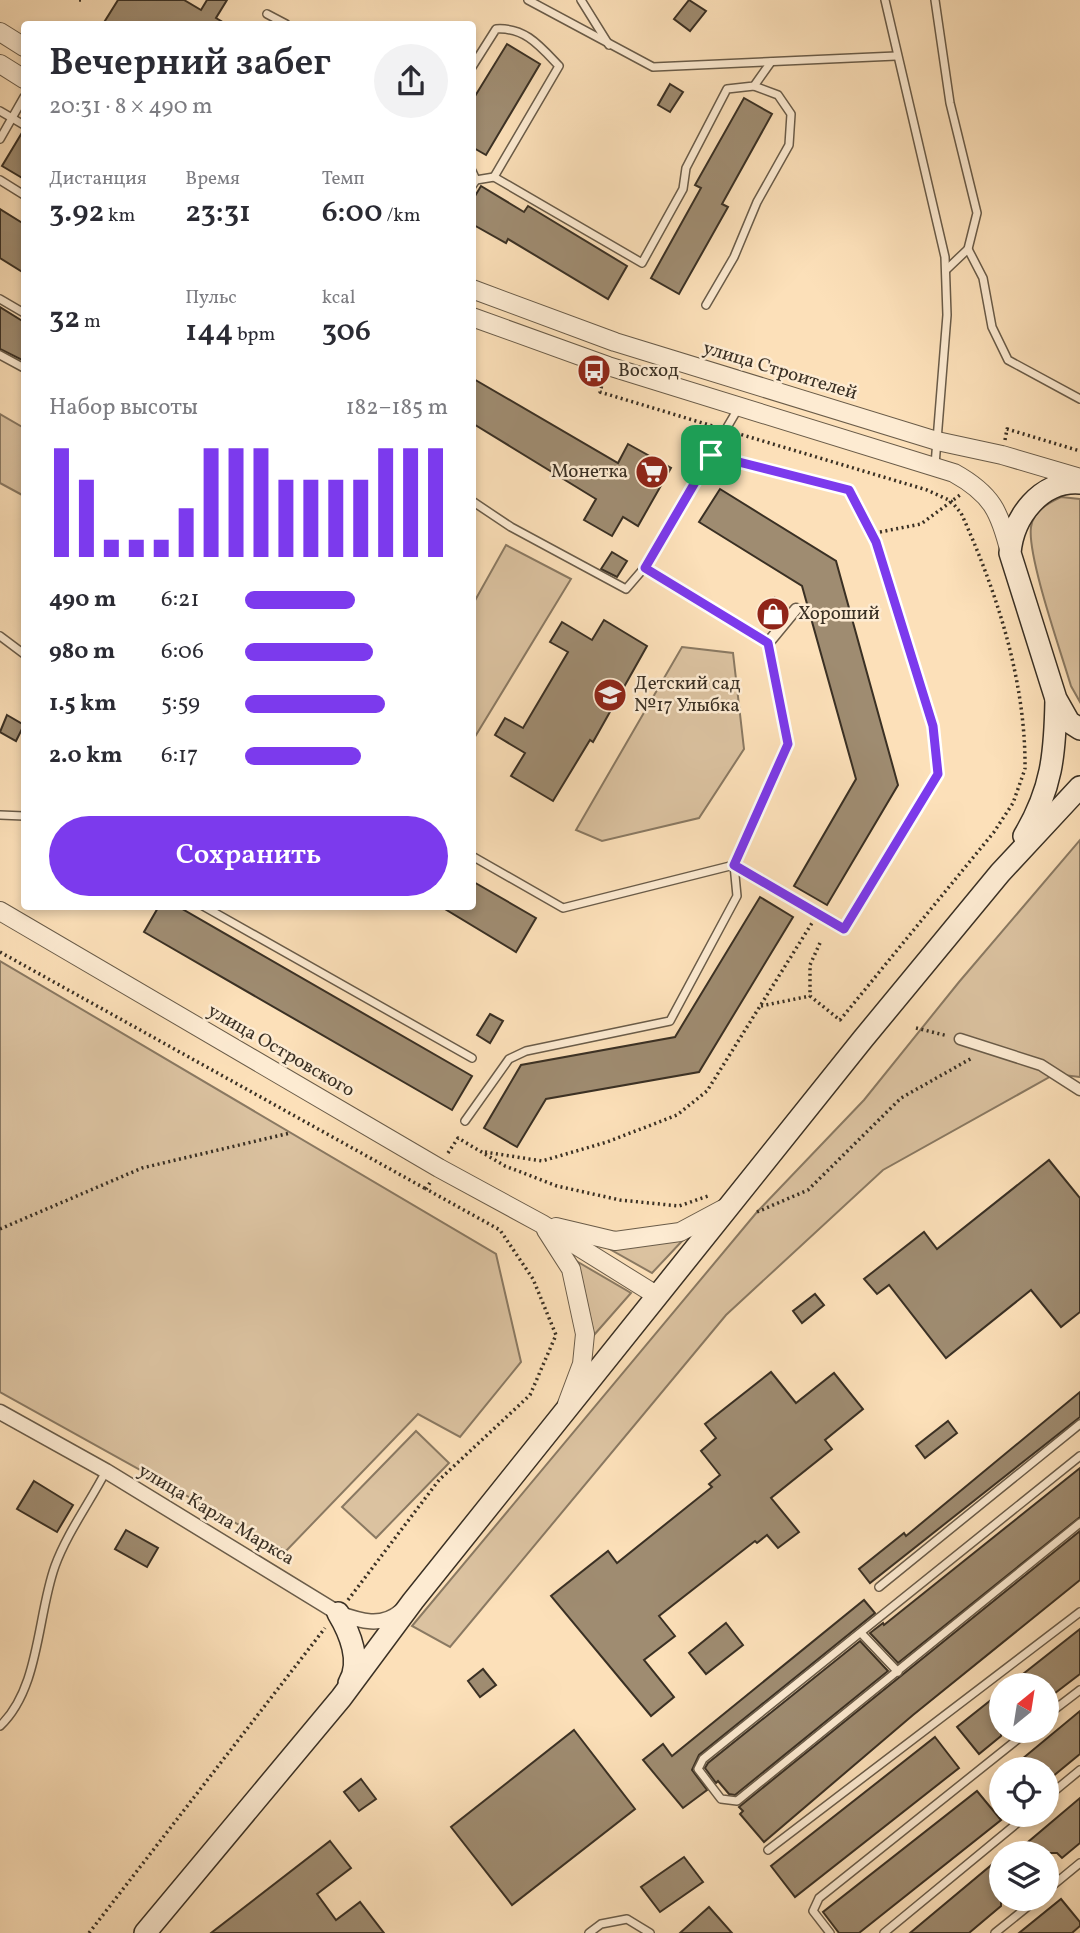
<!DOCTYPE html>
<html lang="ru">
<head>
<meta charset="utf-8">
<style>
	body { margin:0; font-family:Vollkorn,serif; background:#f2f2f3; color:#2b2b33; height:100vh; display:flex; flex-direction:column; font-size:26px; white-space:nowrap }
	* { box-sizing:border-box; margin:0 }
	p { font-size:23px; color:#7c7c81 }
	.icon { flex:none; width:38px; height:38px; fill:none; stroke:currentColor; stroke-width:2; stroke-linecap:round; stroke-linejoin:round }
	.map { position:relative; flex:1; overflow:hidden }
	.side { position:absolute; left:21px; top:21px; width:455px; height:889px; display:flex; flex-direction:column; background:#fff; border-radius:7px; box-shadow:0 4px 10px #0003 }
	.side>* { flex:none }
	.needle { width:46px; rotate:30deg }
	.buttons { position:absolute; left:989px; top:1673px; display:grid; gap:14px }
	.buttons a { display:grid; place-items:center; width:70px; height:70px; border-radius:50%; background:#fff; box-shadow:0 4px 10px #0003; font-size:35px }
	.pin { position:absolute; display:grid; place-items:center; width:60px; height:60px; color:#fff; margin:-30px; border-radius:14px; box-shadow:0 4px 10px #0006 }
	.round { display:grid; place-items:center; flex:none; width:74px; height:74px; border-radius:37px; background:#f2f2f3 }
	.headline { display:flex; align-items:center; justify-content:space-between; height:119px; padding:0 28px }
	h1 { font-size:38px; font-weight:600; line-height:52px }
	.figures { display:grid; grid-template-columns:repeat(3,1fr); gap:10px; height:119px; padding:7px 28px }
	.figures div { display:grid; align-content:center }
	.figures b { font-size:30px; font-weight:600 }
	.figures small { font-size:19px; font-weight:400 }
	.figures p { font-size:19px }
	.chart { height:196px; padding:14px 28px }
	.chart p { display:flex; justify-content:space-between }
	.chart svg { width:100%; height:126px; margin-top:7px; stroke:#7c3aed; stroke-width:6 }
	.cta { display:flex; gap:14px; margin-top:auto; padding:14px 28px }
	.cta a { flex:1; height:80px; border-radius:42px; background:#7c3aed; color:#fff; font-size:28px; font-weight:600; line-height:80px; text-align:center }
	ul { padding:0 28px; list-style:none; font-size:23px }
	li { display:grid; grid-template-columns:112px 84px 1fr; align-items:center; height:52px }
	li i { height:18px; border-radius:9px; background:#7c3aed }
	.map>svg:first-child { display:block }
	.green { fill:#dbc2a0; stroke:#8a7962; stroke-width:2 }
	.building { fill:#9f8c71; stroke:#3a3024; stroke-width:2 }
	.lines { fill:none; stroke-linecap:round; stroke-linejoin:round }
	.service-casing { stroke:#6a5c49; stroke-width:10 }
	.pedestrian-casing { stroke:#6a5c49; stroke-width:13 }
	.minor-casing { stroke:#6a5c49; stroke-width:17 }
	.tertiary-casing { stroke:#6a5c49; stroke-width:20 }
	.secondary-casing { stroke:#3a3024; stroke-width:24 }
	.path { stroke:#3a3024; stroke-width:3.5; stroke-dasharray:2 3.5; stroke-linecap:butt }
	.service { stroke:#fdebd2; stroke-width:7 }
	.pedestrian { stroke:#fdebd2; stroke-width:10 }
	.minor { stroke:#fdebd2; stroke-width:14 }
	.tertiary { stroke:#fdebd2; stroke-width:18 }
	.secondary { stroke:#fdebd2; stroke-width:21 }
	.route-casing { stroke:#fff; stroke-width:14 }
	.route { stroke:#7c3aed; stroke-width:9 }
	.labels { text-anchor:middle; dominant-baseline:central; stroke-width:5; stroke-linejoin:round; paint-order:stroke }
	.poi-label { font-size:19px; fill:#3a3024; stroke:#fdebd2; text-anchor:start }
	.street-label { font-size:19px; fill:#3a3024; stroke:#fdebd2 }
</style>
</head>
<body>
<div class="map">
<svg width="1080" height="1933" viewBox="0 0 1080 1933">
	<rect width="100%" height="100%" fill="#fce0b9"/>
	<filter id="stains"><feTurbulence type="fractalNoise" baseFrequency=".00286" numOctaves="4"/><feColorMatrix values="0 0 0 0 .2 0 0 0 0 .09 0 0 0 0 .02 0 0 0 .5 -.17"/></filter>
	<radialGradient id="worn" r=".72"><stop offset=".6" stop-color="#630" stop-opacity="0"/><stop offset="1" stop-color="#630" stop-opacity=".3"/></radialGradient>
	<!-- green -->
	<g class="green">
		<path d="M 0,414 L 24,428 L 24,496 L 0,483 Z"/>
		<path d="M 1061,497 L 1080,499 L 1080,702 L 1071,686 C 1061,652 1027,556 1031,527 C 1033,511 1048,503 1061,497 Z"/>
		<path d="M 506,545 L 571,579 L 473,740 L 473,604 Z"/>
		<path d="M 682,647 L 733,653 L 744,749 L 699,818 L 602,841 L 576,830 Z"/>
		<path d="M 1080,840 L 1080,1077 L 1055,1074 L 883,1170 L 726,1315 L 450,1647 L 412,1626 L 757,1212 L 864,1100 L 959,982 Z"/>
		<path d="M 0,961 L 496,1254 L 521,1362 L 460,1437 L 418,1414 L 286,1551 L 0,1392 Z"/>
		<path d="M 683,1240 L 652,1273 L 606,1247 Z"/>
		<path d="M 578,1262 L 631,1293 L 594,1335 Z"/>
		<path d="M 416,1431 L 449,1463 L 376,1538 L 342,1507 Z"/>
	</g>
	<!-- building -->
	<g class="building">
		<path d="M 118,0 L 184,0 L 201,10 L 207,0 L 227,0 L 216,18 L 226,24 L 103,24 Z"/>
		<path d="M 689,0 L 706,11 L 690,31 L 674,19 Z"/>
		<path d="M 507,44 L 540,64 L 486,155 L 472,147 L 472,101 Z"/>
		<path d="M 670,84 L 683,92 L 670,112 L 658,105 Z"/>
		<path d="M 744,98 L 772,114 L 722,204 L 728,207 L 679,294 L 651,278 L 701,188 L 695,185 Z"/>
		<path d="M 23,131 L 24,131 L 24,179 L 2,166 Z"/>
		<path d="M 481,186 L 524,212 L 528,206 L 627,266 L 608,299 L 508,239 L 506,243 L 472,224 L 472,201 Z"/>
		<path d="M 0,209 L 24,224 L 24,273 L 0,258 Z"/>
		<path d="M 0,307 L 24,322 L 24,361 L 0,349 Z"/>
		<path d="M 472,378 L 618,463 L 628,444 L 671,468 L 638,526 L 623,517 L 612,536 L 584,520 L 596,499 L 472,423 Z"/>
		<path d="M 720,489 L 836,561 L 898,785 L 827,905 L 794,886 L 856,779 L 802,586 L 699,522 Z"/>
		<path d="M 612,552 L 627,561 L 617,577 L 601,569 Z"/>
		<path d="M 775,598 L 787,607 L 770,628 L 759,619 Z"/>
		<path d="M 604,620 L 647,646 L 593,742 L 590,740 L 553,801 L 511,776 L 525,753 L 495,735 L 505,718 L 523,728 L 568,652 L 550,642 L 562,622 L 592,640 Z"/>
		<path d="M 7,715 L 24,725 L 16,741 L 0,732 Z"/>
		<path d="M 472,881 L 536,918 L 516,952 L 440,906 L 472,906 Z"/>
		<path d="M 760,897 L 793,917 L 699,1072 L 546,1099 L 517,1147 L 484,1128 L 521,1065 L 675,1037 Z"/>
		<path d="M 159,906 L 177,906 L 472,1076 L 452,1110 L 144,932 Z"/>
		<path d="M 490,1014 L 503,1021 L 490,1043 L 477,1035 Z"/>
		<path d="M 1049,1160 L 1080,1198 L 1080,1312 L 1061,1327 L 1031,1290 L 946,1358 L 889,1285 L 877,1294 L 864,1279 L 924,1232 L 937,1249 Z"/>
		<path d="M 815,1294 L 824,1305 L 802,1323 L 793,1311 Z"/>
		<path d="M 771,1372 L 796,1403 L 834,1373 L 863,1409 L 825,1440 L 832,1449 L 771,1498 L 799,1532 L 778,1548 L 767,1535 L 757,1543 L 755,1541 L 659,1616 L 675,1636 L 644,1660 L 674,1697 L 651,1716 L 551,1596 L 608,1551 L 617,1563 L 712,1487 L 709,1484 L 720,1475 L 701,1451 L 716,1438 L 705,1424 Z"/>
		<path d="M 1080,1392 L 1080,1417 L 870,1583 L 859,1569 L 904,1533 L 906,1536 Z"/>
		<path d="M 948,1421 L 957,1433 L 925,1458 L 916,1446 Z"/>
		<path d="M 1080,1468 L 1080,1517 L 898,1663 L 870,1633 L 883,1623 L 884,1625 Z"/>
		<path d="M 34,1481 L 73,1505 L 57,1532 L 17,1509 Z"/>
		<path d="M 126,1530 L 158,1548 L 147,1567 L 115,1549 Z"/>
		<path d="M 1080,1531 L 1080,1580 L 913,1715 L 764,1842 L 740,1814 L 743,1811 L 739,1807 Z"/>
		<path d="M 864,1600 L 875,1613 L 699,1755 L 692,1770 L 707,1790 L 683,1808 L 643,1760 L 663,1744 L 672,1756 Z"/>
		<path d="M 726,1623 L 743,1645 L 706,1674 L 689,1653 Z"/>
		<path d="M 1080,1629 L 1080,1674 L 1046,1700 L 1046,1685 L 1009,1685 Z"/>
		<path d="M 860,1641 L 888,1671 L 735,1795 L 729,1794 L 718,1781 L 716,1783 L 705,1768 L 708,1763 Z"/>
		<path d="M 483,1669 L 496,1685 L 480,1697 L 468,1681 Z"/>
		<path d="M 1001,1692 L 1001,1736 L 979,1754 L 957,1727 Z"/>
		<path d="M 1080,1711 L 1080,1754 L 1046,1782 L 1046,1769 L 1010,1769 Z"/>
		<path d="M 574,1730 L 635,1809 L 512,1905 L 451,1827 Z"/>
		<path d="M 935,1737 L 959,1768 L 795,1897 L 771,1866 Z"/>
		<path d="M 361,1779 L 376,1799 L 359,1811 L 344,1792 Z"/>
		<path d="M 977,1791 L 1001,1820 L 859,1933 L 839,1933 L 823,1912 Z"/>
		<path d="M 1080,1798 L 1080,1843 L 1062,1858 L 1057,1853 L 1015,1853 Z"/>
		<path d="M 330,1841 L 351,1868 L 317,1894 L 336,1920 L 360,1902 L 384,1933 L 211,1933 Z"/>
		<path d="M 684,1857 L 703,1882 L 660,1912 L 641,1887 Z"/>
		<path d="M 1001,1857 L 1001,1906 L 969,1933 L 910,1933 Z"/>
		<path d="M 1061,1899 L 1080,1922 L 1080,1926 L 1072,1933 L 1019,1933 Z"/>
		<path d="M 709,1907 L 732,1933 L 680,1933 Z"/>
	</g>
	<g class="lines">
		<defs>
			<g id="service">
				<path d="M 528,0 L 653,67 L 896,56"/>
				<path d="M 581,0 L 609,45"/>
				<path d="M 885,0 L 945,257 L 947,315 L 935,465"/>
				<path d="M 935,0 L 950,103 L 977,213 L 968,249 L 946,270"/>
				<path d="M 267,14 L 286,24"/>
				<path d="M 472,67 L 496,29 C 525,27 540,46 559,66 L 494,177"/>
				<path d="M 0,111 L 24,125"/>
				<path d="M 0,139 L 24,97"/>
				<path d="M 472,171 L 476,180 L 472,186"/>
				<path d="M 0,180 L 24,195"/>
				<path d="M 476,180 L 494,177 L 642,263 L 683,189 L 686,168 L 727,89 L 754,86 L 771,62"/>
				<path d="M 968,249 L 983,278 L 992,327 L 1008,360 L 1080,399"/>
				<path d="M 0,299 L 24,313"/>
				<path d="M 706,305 L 734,257 L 757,202 L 789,145 L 791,114 L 778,95 L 754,86"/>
				<path d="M 0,355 L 24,368"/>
				<path d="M 711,455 L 849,490 L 875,542 L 933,726 L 938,774 L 844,929 L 734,865"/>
				<path d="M 472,501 L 511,527 L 626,589 L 645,567"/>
				<path d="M 0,636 L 24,654"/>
				<path d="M 0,815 L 24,816"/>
				<path d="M 472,856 L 563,908 L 734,865 L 788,744 L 768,643 L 645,567 L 739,407"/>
				<path d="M 203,906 L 472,1058"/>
				<path d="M 465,1121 L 509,1059 L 526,1051 L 670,1021 L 737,896 L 734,865"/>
				<path d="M 1080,1456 L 703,1759 L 698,1769 L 721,1799 L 737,1801 L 1080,1523"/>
				<path d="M 879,1587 L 1080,1424"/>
				<path d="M 862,1634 L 898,1672"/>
				<path d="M 1046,1716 L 1080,1690"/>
				<path d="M 0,1726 C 40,1688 37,1616 55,1566 C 67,1533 90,1502 106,1471"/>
				<path d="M 1046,1798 L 1080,1770"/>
				<path d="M 768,1850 L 1080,1612"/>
				<path d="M 1046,1891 L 1080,1863"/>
				<path d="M 589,1933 L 601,1924 L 627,1919 L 650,1933"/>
				<path d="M 830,1933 L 813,1911 L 819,1898 L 1028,1731"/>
				<path d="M 884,1933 L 1027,1815"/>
				<path d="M 995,1933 L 1037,1899"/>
			</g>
			<g id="pedestrian">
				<path d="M 768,643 L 796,609"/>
				<path d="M 960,1039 L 1041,1065 L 1080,1090"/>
			</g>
			<path id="minor" d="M 0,1412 L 106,1471 L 338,1613 C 360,1621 382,1628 401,1611"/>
			<g id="tertiary">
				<path d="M 0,32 L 24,47"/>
				<path d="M 0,64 L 24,79"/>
				<path d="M 472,289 L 615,342 L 937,441 L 1002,455 L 1080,478"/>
				<path d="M 472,317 L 608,366 L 954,473 C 992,494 1000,512 1010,553"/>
				<path d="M 0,911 L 439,1168 L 542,1224 L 656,1295"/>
				<path d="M 556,1227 L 615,1241 L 680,1232 L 723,1209"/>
				<path d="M 546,1230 L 571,1269 L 585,1334 L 582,1364 L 567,1404"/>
			</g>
			<g id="secondary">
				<path d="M 1080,483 C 1041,480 1013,517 1010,553 L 1056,699 L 1069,722 L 1080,729"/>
				<path d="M 1024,836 C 1052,789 1055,754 1056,700"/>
				<path d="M 338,1613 C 350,1633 362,1662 349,1683"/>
				<path d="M 145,1933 L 341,1698 L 413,1601 L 863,1039 L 1000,873 L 1080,787"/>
			</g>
		</defs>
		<!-- service casing -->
		<use href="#service" class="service-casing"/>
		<!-- pedestrian casing -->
		<use href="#pedestrian" class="pedestrian-casing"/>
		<!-- minor casing -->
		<use href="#minor" class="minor-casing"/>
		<!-- tertiary casing -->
		<use href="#tertiary" class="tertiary-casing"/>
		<!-- secondary casing -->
		<use href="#secondary" class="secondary-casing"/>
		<!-- path -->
		<g class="path">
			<path d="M 79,0 L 83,0"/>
			<path d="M 603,381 L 600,392 L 716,427"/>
			<path d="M 736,433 L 927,490 L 951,501 L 961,513 C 997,592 1026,682 1025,769"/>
			<path d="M 1005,440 L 1007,429 L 1080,451"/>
			<path d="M 880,532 L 921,524 L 960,495"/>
			<path d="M 820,943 L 810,965 L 810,996 L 840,1020 L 994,832 L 1013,803 L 1025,769"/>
			<path d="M 0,952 L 426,1189"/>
			<path d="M 761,1006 L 810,996"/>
			<path d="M 916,1028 L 948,1036"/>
			<path d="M 485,1152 L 542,1161 L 607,1142 L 677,1115 L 707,1091 L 812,923"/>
			<path d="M 448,1153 L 458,1138 L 505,1166 L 557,1186 L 620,1200 L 679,1206 L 708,1196"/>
			<path d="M 757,1212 L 808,1190 L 901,1098 L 972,1058"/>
			<path d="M 0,1229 L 142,1168 L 290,1133"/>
			<path d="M 348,1600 L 439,1480 L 530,1395 L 556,1335 L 533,1279 L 500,1230 L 426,1189 L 431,1181"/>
			<path d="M 89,1933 L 325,1628"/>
		</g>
		<!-- service -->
		<use href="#service" class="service"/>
		<!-- pedestrian -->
		<use href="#pedestrian" class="pedestrian"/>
		<!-- minor -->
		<use href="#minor" class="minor"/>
		<!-- tertiary -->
		<use href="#tertiary" class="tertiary"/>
		<!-- secondary -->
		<use href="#secondary" class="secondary"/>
	</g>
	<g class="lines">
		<defs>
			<path id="route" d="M 711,455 L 849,490 L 876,542 L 933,726 L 938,774 L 844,929 L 734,865 L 788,744 L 768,643 L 645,568 Z"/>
		</defs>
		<!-- route casing -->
		<use href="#route" class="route-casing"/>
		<!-- route -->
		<use href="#route" class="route"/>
	</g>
	<!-- icons -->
	<defs>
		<symbol id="bus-disc" viewBox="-11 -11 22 22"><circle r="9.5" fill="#8f2418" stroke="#fdebd2"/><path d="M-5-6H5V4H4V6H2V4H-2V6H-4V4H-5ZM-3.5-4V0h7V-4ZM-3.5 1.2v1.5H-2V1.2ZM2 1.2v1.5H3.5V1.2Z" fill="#fff"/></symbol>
		<symbol id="supermarket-disc" viewBox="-11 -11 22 22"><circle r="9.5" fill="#8f2418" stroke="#fdebd2"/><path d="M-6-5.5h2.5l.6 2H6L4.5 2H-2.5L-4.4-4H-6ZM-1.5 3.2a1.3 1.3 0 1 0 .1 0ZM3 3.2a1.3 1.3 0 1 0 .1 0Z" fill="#fff"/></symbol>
		<symbol id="shop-disc" viewBox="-11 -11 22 22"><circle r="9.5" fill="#8f2418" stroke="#fdebd2"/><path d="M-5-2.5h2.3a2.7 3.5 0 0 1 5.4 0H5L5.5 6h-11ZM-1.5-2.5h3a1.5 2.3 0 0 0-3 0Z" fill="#fff"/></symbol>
		<symbol id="school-disc" viewBox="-11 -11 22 22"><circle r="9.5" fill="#8f2418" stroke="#fdebd2"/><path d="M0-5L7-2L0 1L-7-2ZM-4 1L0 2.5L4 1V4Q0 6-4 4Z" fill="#fff"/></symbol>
	</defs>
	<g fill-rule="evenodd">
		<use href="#bus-disc" x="575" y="352" width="38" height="38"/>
		<use href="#supermarket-disc" x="633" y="453" width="38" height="38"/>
		<use href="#shop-disc" x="754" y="595" width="38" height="38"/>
		<use href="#school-disc" x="591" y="676" width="38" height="38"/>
	</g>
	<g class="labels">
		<!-- poi labels -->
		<g class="poi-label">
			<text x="618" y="371">Восход</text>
			<text x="628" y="472" text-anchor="end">Монетка</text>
			<text x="798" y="614">Хороший</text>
			<text x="634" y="684">Детский сад<tspan x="634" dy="22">№17 Улыбка</tspan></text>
		</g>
		<!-- street labels -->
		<g class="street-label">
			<text transform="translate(780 371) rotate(17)">улица Строителей</text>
			<text transform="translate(281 1051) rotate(30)">улица Островского</text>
			<text transform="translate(216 1515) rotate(31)">улица Карла Маркса</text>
		</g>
	</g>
	<rect width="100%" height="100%" filter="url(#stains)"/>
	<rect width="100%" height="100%" fill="url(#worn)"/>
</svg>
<div class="buttons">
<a><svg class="needle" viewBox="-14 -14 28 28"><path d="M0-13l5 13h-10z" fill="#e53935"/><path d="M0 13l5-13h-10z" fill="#7c7c81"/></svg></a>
<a><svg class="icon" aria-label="locate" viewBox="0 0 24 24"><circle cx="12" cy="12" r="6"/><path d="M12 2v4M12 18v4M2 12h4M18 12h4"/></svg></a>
<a><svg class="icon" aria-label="layers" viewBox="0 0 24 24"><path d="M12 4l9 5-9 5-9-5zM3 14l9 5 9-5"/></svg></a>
</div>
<div class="pin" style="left:711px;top:455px;background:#1e9e55"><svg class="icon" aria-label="arrive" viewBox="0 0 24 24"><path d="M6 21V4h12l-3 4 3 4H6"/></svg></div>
<section class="side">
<div class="headline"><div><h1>Вечерний забег</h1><p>20:31 · 8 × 490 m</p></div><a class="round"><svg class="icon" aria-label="share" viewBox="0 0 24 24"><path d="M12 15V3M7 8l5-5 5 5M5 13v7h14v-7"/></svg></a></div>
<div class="figures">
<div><p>Дистанция</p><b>3.92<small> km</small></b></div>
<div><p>Время</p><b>23:31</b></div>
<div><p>Темп</p><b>6:00<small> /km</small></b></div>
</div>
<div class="figures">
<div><b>32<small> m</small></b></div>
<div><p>Пульс</p><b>144<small> bpm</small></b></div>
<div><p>kcal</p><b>306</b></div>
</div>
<div class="chart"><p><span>Набор высоты</span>182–185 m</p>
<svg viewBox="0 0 160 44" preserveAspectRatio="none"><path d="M5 44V6M15 44V17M25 44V38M35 44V38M45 44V38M55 44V27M65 44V6M75 44V6M85 44V6M95 44V17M105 44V17M115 44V17M125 44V17M135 44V6M145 44V6M155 44V6"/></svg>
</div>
<ul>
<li><b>490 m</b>6:21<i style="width:54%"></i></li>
<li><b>980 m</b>6:06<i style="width:63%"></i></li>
<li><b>1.5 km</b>5:59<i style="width:69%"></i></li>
<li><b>2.0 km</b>6:17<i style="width:57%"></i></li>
</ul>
<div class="cta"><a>Сохранить</a></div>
</section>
</div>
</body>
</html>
